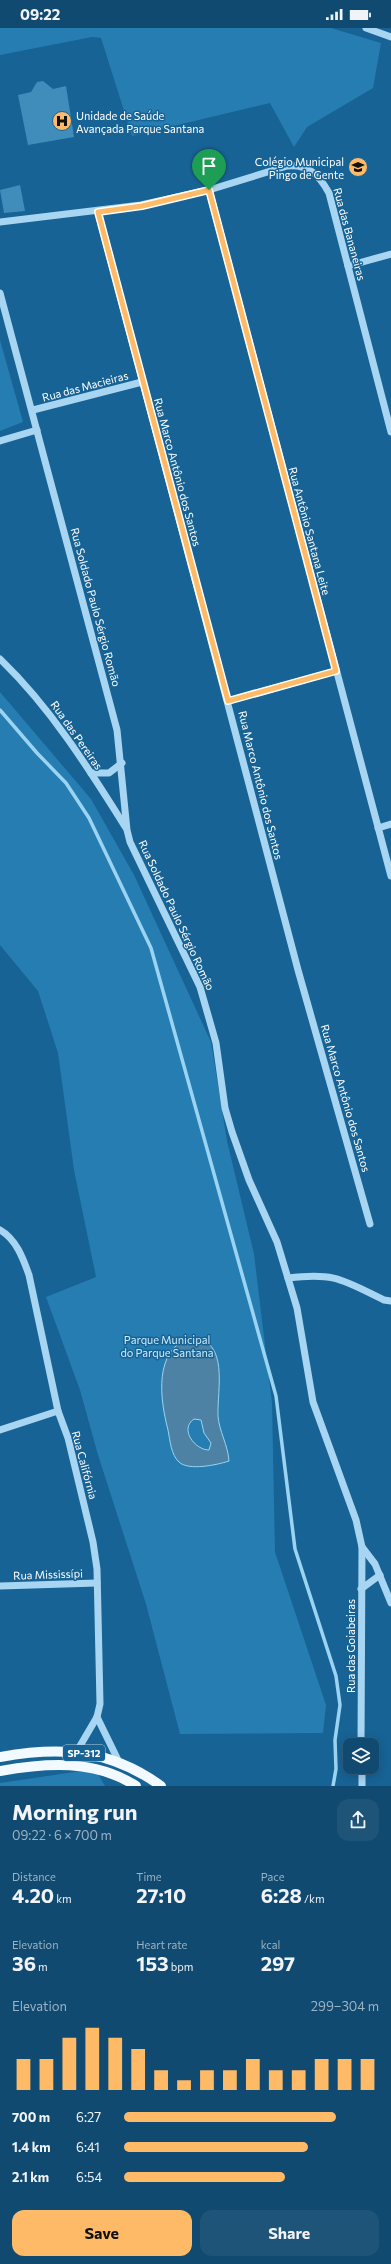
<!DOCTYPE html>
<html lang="en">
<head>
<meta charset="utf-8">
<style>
	body { margin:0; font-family:Commissioner,sans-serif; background:#1e5478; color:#f1f3f6; height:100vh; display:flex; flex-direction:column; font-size:15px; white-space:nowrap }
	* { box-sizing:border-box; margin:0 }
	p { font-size:13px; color:#9cb3c3 }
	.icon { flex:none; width:22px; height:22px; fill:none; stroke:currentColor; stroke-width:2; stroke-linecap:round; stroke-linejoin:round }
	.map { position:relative; height:1758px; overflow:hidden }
	.panel { display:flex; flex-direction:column; background:#114a70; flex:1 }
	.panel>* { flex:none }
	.fabs { position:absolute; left:343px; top:1710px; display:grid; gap:8px }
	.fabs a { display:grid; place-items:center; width:36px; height:36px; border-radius:8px; background:#114a70; box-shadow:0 2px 10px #0003,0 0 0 1px #306283; font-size:20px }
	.pin { position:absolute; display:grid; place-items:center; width:34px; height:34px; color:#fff; margin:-41px -17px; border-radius:50% 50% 50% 0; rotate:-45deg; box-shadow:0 0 4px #0007 }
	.pin .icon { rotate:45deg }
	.round { display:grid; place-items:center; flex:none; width:42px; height:42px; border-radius:12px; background:#1e5478 }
	.overview { display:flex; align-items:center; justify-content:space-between; height:68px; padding:0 12px }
	h1 { font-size:22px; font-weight:700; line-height:30px }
	.figures { display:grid; grid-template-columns:repeat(3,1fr); gap:6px; height:68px; padding:4px 12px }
	.figures div { display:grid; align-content:center }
	.figures b { font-size:20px; font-weight:700 }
	.figures small { font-size:11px; font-weight:400 }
	.figures p { font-size:11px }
	.chart { height:112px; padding:8px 12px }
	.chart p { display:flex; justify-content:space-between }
	.chart svg { width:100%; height:72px; margin-top:4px; stroke:#ffba68; stroke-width:6 }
	.action { display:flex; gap:8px; margin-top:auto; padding:8px 12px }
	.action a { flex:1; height:46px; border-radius:12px; background:#ffba68; color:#111; font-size:16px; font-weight:700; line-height:46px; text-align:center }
	.action a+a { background:#1e5478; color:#f1f3f6 }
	ul { padding:0 12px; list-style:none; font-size:13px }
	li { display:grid; grid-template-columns:64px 48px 1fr; align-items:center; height:30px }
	li i { height:10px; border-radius:5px; background:#ffba68 }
	.status { display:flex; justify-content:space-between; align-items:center; height:28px; padding:0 20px; background:#114a70; direction:ltr }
	.status svg { height:11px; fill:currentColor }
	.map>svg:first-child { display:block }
	.green { fill:#267db1 }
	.water { fill:#4e82a4; stroke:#9bd3f3; fill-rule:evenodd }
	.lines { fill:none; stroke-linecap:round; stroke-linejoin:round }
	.stream { stroke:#9bd3f3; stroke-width:3.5 }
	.building { fill:#408dbc }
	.minor { stroke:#a8d5f1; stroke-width:7 }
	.major { stroke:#f2f9ff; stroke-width:10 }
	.route-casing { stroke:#fff; stroke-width:8 }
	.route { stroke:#ffba68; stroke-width:5 }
	.labels { text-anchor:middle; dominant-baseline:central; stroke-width:3; stroke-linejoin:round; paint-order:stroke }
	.shield { fill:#176395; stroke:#b9d0df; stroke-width:1 }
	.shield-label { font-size:10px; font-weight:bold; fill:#fff }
	.poi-label { font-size:11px; fill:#fff; stroke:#176395; text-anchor:start }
	.street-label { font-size:11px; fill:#fff; stroke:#176395 }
	.park-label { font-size:11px; fill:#cfebfc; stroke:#176395 }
</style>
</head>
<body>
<div class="status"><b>09:22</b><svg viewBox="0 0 49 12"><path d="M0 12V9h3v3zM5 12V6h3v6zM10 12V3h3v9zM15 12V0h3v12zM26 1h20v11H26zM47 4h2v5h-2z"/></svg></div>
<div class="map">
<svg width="391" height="1758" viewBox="0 0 391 1758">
	<rect width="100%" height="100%" fill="#176395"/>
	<!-- green -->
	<g class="green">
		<path d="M 0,0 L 331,0 L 381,15 L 373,60 L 307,99 L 294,119 L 270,75 L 132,108 L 101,10 L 92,9 L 0,27 Z"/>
		<path d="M 0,312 L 23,394 L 0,403 Z"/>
		<path d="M 0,664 L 91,771 L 134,847 L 211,1014 L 227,1113 L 254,1226 L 272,1375 L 275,1524 L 326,1677 L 323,1705 L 180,1706 L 146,1576 L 98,1427 L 80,1362 L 46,1269 L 96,1249 L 74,1142 L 58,1025 L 38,963 L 0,917 Z"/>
		<path d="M 95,1741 L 105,1758 L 0,1758 L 0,1755 Z"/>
	</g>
	<!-- water -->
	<path class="water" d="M 191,1309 C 230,1312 217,1361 218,1388 C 219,1403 228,1417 229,1433 C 217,1437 188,1443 179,1434 C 171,1427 170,1412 168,1402 C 160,1371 153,1322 191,1309 ZM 194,1391 L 201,1392 L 204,1405 L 211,1415 L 209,1422 C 195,1422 179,1401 194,1391 Z"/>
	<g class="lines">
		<!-- stream -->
		<path class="stream" d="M 0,682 L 37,725 L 66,755 L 89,790 L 151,920 L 276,1368 L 295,1521 L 336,1648 L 340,1677 L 335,1712 L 336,1741 L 333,1758"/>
	</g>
	<!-- building -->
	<g class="building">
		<path d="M 43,53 L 53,61 L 66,58 L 74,109 L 28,117 L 18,67 L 31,64 L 37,54 Z"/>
		<path d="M 20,157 L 25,183 L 4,185 L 0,162 Z"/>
	</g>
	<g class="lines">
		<!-- minor -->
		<g class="minor">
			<path d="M 366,0 L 391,9"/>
			<path d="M 209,162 L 391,848"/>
			<path d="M 98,184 L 298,942 L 370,1196"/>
			<path d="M 0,194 L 141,177 L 209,162 L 287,138 C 309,136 319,147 329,165 L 391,404"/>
			<path d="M 348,238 L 391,226"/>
			<path d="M 0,265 L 117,702 L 127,802 L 130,814 L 200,959 L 216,1015 L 225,1080 L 232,1104 L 249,1152 L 277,1214 L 297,1280 L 313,1374 L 356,1492 L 362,1519 L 361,1717"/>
			<path d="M 33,382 L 142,354"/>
			<path d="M 0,413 L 37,402"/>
			<path d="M 0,631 C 51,680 89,741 126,800"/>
			<path d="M 228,673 L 336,643"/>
			<path d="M 91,745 L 109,745 L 122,735"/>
			<path d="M 378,800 L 391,796"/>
			<path d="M 0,1202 C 16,1211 23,1230 29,1247 L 58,1383 L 68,1410 L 93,1514 L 97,1541 L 100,1676 L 97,1689 L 77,1723"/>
			<path d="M 288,1250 C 335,1244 343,1252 384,1272 L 391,1273"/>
			<path d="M 0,1402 L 58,1383"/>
			<path d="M 362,1519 L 375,1536 L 391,1575"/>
			<path d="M 0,1558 L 97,1555"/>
			<path d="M 361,1561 L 380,1547"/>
			<path d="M 97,1689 L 119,1734"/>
			<path d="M 362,1739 L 362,1758"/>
		</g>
		<!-- major -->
		<g class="major">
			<path d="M 0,1729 C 61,1718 110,1721 161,1758"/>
			<path d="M 0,1743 C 46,1735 95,1731 136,1758"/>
		</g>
	</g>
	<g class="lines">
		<defs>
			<path id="route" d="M 209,162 L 336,643 L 228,673 L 98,184 L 142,178 Z"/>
		</defs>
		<!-- route casing -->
		<use href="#route" class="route-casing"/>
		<!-- route -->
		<use href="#route" class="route"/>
	</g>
	<!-- icons -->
	<defs>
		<symbol id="hospital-disc" viewBox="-11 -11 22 22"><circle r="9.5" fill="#ffba68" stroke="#176395"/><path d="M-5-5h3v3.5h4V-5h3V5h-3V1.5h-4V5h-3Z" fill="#111"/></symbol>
		<symbol id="school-disc" viewBox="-11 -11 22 22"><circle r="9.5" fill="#ffba68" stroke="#176395"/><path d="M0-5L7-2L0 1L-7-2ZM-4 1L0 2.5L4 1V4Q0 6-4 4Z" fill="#111"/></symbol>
	</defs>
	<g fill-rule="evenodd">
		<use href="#hospital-disc" x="51" y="82" width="22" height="22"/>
		<use href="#school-disc" x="347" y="128" width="22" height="22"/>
	</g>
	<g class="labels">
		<!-- shield labels -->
		<rect class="shield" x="63" y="1717" width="42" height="16" rx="3"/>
		<g class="shield-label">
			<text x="84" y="1725">SP-312</text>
		</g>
		<!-- poi labels -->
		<g class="poi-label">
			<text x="76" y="87">Unidade de Saúde<tspan x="76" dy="13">Avançada Parque Santana</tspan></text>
			<text x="344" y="133" text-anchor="end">Colégio Municipal<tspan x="344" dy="13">Pingo de Gente</tspan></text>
		</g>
		<!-- street labels -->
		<g class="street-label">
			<text transform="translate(350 206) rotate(75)">Rua das Bananeiras</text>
			<text transform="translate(85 358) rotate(-15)">Rua das Macieiras</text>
			<text transform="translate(178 444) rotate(75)">Rua Marco Antônio dos Santos</text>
			<text transform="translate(310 503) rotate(75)">Rua Antônio Santana Leite</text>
			<text transform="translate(96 579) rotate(75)">Rua Soldado Paulo Sérgio Romão</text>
			<text transform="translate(77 707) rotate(55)">Rua das Pereiras</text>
			<text transform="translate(261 757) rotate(76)">Rua Marco Antônio dos Santos</text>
			<text transform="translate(177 887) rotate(65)">Rua Soldado Paulo Sérgio Romão</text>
			<text transform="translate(346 1070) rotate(74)">Rua Marco Antônio dos Santos</text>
			<text transform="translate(85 1437) rotate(75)">Rua Califórnia</text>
			<text transform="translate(48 1546) rotate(-2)">Rua Mississípi</text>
			<text transform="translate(350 1618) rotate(-90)">Rua das Goiabeiras</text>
		</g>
		<!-- park labels -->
		<g class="park-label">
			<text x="167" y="1311">Parque Municipal<tspan x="167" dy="13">do Parque Santana</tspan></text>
		</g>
	</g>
</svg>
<div class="fabs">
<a><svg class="icon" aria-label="layers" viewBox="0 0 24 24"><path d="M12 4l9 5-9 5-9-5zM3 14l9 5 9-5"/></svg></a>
</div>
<div class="pin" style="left:209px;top:162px;background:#1e9e55"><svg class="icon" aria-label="arrive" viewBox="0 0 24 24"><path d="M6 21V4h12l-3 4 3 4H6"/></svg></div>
</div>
<section class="panel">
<div class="overview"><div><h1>Morning run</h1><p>09:22 · 6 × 700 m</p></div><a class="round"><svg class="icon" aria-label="share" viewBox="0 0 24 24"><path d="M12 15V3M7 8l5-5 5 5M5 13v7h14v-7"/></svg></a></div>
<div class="figures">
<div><p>Distance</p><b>4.20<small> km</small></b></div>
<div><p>Time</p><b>27:10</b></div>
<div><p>Pace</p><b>6:28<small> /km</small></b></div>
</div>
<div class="figures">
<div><p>Elevation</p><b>36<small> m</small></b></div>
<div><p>Heart rate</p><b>153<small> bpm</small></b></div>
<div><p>kcal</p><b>297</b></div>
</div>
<div class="chart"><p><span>Elevation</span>299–304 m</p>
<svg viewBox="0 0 160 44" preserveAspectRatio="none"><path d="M5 44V25M15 44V25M25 44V12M35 44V6M45 44V12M55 44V19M65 44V32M75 44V38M85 44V32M95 44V32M105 44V25M115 44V32M125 44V32M135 44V25M145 44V25M155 44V25"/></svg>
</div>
<ul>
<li><b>700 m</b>6:27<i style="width:83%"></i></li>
<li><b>1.4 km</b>6:41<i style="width:72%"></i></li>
<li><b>2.1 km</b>6:54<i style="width:63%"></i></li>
</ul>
<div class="action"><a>Save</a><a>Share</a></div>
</section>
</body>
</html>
